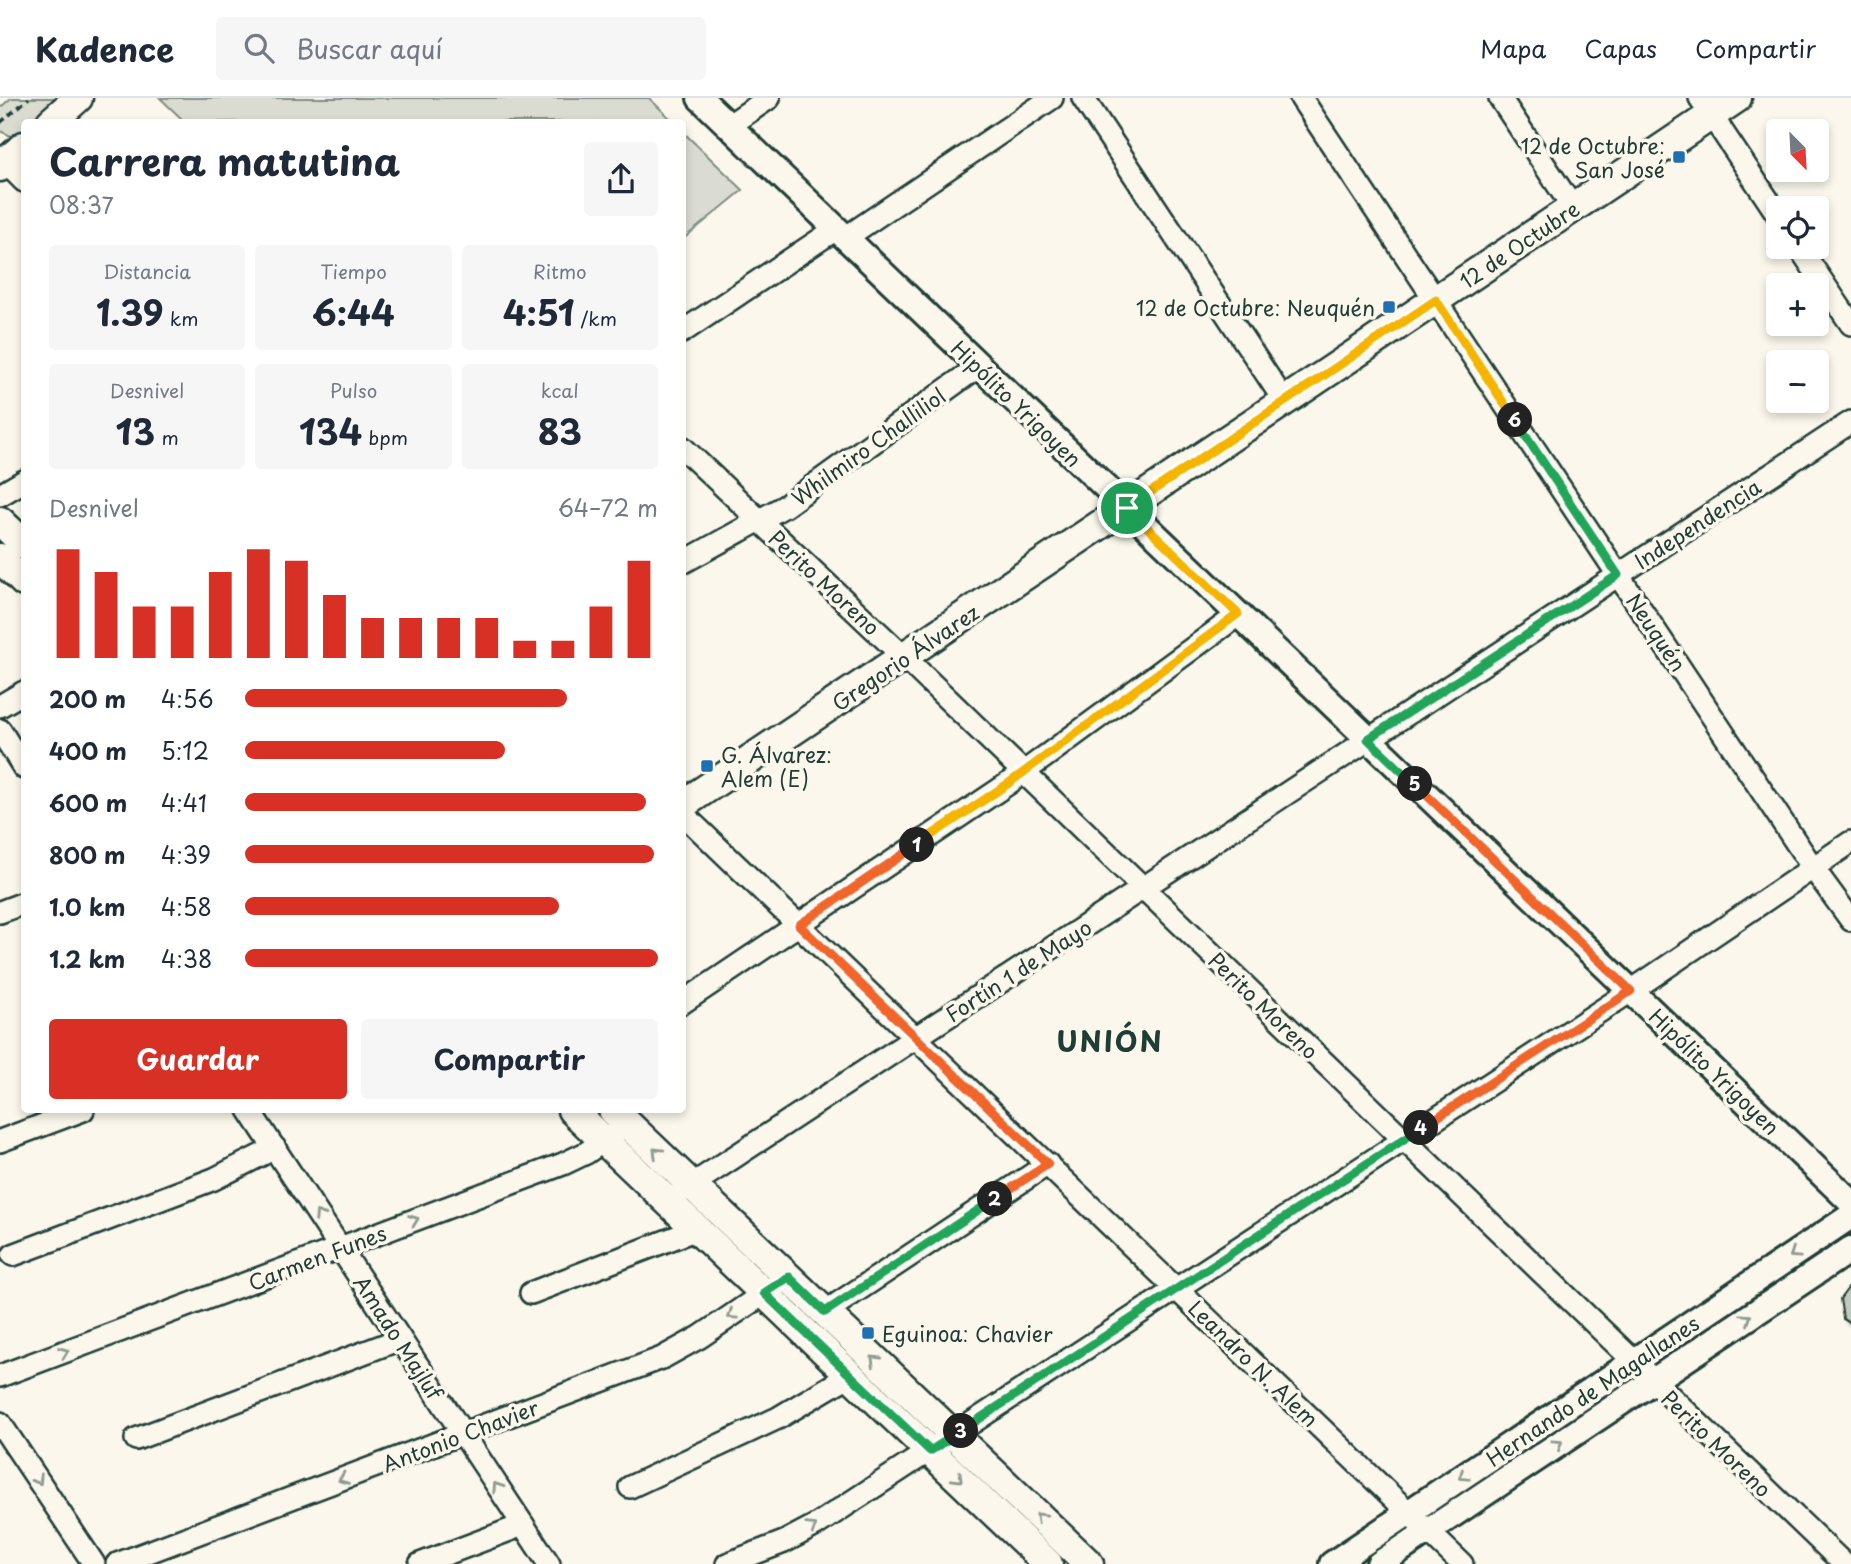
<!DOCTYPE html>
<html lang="es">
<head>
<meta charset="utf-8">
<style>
	body { margin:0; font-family:"Playpen Sans",sans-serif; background:#f6f6f7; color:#1f2937; height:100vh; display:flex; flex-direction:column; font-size:26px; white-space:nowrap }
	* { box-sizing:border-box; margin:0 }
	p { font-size:23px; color:#747a83 }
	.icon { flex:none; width:38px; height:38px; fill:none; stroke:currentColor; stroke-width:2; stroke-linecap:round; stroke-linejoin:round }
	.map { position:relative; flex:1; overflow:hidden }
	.panel { position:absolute; left:21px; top:21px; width:665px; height:994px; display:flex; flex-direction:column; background:#fff; border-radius:7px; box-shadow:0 4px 10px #0003 }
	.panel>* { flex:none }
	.needle { width:46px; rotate:156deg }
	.tools { position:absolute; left:1766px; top:21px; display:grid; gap:14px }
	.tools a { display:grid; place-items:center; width:63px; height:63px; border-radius:7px; background:#fff; box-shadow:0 4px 10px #0003; font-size:35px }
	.pin { position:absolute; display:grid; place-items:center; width:60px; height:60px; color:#fff; margin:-30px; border:4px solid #fff; border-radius:50%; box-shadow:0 2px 7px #0007 }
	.km { position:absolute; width:35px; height:35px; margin:-18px; border-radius:50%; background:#222; color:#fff; font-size:19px; line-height:35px; text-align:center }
	.round { display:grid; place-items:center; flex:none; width:74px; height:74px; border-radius:7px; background:#f6f6f7 }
	.head { display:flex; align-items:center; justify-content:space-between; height:119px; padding:0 28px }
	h1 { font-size:38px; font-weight:700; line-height:52px }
	.metrics { display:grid; grid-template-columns:repeat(3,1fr); gap:10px; height:119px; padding:7px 28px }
	.metrics div { display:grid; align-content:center; border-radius:7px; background:#f6f6f7; text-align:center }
	.metrics b { font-size:35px; font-weight:700 }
	.metrics small { font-size:19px; font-weight:400 }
	.metrics p { font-size:19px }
	.chart { height:196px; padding:14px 28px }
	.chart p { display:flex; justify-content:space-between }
	.chart svg { width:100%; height:126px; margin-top:7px; stroke:#d93025; stroke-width:6 }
	.primary-button { display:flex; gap:14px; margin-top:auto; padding:14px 28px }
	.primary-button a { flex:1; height:80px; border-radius:7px; background:#d93025; color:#fff; font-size:28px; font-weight:700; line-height:80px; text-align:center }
	.primary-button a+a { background:#f6f6f7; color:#1f2937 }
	ul { padding:0 28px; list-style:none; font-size:23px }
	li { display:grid; grid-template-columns:112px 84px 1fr; align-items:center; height:52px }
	li i { height:18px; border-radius:9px; background:#d93025 }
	header { display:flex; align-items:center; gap:42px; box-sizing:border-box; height:98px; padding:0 35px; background:#fff; border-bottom:2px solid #e0e1e3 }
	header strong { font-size:33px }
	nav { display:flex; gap:38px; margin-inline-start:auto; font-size:24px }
	.search { width:490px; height:63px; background:#f6f6f7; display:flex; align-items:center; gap:18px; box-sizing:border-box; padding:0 24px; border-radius:7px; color:#747a83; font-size:26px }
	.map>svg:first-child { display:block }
	.green { fill:#dbdcd1; stroke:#7d8c82; stroke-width:2 }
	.building { fill:#c4c9be; stroke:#1f3d34; stroke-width:2; filter:url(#shadow) }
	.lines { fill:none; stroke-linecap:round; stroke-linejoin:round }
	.minor-casing { stroke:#1f3d34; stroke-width:26 }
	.tertiary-casing { stroke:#1f3d34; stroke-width:30 }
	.secondary-casing { stroke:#1f3d34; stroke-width:33 }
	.path { stroke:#1f3d34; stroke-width:3.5; stroke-dasharray:7 5; stroke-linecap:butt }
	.minor { stroke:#fbf7ec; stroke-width:21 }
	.tertiary { stroke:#fbf7ec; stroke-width:24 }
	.secondary { stroke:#fbf7ec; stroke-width:28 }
	.oneway { stroke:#8d9a90 }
	.split-1-casing { stroke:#fff; stroke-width:14 }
	.split-2-casing { stroke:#fff; stroke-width:14 }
	.split-3-casing { stroke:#fff; stroke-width:14 }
	.split-4-casing { stroke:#fff; stroke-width:14 }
	.split-5-casing { stroke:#fff; stroke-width:14 }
	.split-6-casing { stroke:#fff; stroke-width:14 }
	.split-7-casing { stroke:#fff; stroke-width:14 }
	.split-1 { stroke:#f5b400; stroke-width:9 }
	.split-2 { stroke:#f0652b; stroke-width:9 }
	.split-3 { stroke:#22a559; stroke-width:9 }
	.split-4 { stroke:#22a559; stroke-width:9 }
	.split-5 { stroke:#f0652b; stroke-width:9 }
	.split-6 { stroke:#22a559; stroke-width:9 }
	.split-7 { stroke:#f5b400; stroke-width:9 }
	.poi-dot { fill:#1f6fb2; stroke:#fbf7ec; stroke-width:2.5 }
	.labels { text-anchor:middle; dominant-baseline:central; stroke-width:7; stroke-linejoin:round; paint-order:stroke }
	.poi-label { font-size:21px; fill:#1f3d34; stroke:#fbf7ec; text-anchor:end }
	.street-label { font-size:21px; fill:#1f3d34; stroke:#fbf7ec }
	.district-label { font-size:28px; font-weight:bold; letter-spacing:2px; fill:#1f3d34; stroke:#fbf7ec }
</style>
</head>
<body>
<header>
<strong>Kadence</strong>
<div class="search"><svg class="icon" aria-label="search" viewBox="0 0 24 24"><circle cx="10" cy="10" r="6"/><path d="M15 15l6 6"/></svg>Buscar aquí</div>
<nav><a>Mapa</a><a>Capas</a><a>Compartir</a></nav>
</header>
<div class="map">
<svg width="1851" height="1466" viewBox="0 0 1851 1466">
	<defs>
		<filter id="shadow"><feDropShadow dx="5" dy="5" stdDeviation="2" flood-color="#0004"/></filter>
	</defs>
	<rect width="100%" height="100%" fill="#fbf7ec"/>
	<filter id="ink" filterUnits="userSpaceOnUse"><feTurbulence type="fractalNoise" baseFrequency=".0143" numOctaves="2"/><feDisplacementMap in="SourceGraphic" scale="14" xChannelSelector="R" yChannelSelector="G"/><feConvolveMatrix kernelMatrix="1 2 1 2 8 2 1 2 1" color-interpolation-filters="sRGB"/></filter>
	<g filter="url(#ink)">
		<!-- green -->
		<g class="green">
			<path d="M 11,0 L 64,0 L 36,24 L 24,24 L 24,34 L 13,39 L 0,33 L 0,10 Z"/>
			<path d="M 160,0 L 649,0 L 674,24 L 185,24 Z"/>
			<path d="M 682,33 L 743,92 L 683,141 L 682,141 Z"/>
		</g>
		<!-- building -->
		<path class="building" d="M 1851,1186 L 1851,1226 L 1843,1221 L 1840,1201 Z"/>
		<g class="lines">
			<defs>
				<g id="minor">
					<path d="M 1083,0 L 1285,304"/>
					<path d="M 1301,0 L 1813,770 L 1851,822"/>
					<path d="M 1500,0 L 1573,110"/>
					<path d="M 1700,0 L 1778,117"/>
					<path d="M 728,28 L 769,0"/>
					<path d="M 0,59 L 24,83"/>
					<path d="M 845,140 L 1052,0"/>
					<path d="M 1799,149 L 1851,226"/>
					<path d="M 682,234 L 836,131"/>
					<path d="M 682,349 L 904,559 L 1844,1466"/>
					<path d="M 0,397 L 24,383"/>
					<path d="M 682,465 L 785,408 L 979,268"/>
					<path d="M 0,608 L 24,594"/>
					<path d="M 0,632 L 24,670"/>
					<path d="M 682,715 L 1462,1466"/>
					<path d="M 0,814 L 24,805"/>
					<path d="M 682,905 L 1009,685 L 1238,517"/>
					<path d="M 249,1012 L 549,1466"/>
					<path d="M 0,1043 L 83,1012"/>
					<path d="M 681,1094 L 1851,324"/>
					<path d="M 13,1157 L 214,1081 L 275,1050"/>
					<path d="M 531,1195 L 697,1131"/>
					<path d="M 825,1214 L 1048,1066"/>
					<path d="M 0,1278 L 563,1066 L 586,1055 L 615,1035"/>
					<path d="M 0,1325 L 94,1466"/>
					<path d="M 136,1341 L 400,1241"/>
					<path d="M 630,1389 L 778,1320 L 850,1277"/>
					<path d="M 117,1466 L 662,1260 L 700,1239 L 775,1188"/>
					<path d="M 420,1466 L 523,1427"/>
					<path d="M 727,1466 L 784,1444 L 816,1427 L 1631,893 L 1851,744"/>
				</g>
				<g id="tertiary">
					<path d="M 700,0 L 1851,1104"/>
					<path d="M 1332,1466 L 1851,1118"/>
					<path d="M 1379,1466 L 1851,1151"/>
				</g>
				<g id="secondary">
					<path d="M 51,24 L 78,0"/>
					<path d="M 0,69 L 24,48"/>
					<path d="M 0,423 L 24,446"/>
					<path d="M 0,460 L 24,484"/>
					<path d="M 682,707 L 1737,0"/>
					<path d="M 572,1012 L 1048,1466"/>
					<path d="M 613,1012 L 1089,1466"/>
				</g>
			</defs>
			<!-- minor casing -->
			<use href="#minor" class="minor-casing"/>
			<!-- tertiary casing -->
			<use href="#tertiary" class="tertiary-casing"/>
			<!-- secondary casing -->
			<use href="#secondary" class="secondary-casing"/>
			<!-- path -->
			<path class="path" d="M 0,25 L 29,0"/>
			<!-- minor -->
			<use href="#minor" class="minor"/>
			<!-- tertiary -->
			<use href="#tertiary" class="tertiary"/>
			<!-- secondary -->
			<use href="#secondary" class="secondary"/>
		</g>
		<!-- one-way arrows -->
		<defs><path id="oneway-chevron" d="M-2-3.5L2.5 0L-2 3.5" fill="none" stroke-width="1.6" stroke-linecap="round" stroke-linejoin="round" transform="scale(1.75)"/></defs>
		<g class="oneway">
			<use href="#oneway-chevron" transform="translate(657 1054) rotate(-136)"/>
			<use href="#oneway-chevron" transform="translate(319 1117) rotate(-123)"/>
			<use href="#oneway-chevron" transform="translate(414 1122) rotate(-21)"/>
			<use href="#oneway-chevron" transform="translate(1794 1156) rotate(146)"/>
			<use href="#oneway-chevron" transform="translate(732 1217) rotate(146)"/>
			<use href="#oneway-chevron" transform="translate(1747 1220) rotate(-34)"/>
			<use href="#oneway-chevron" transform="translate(64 1254) rotate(-21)"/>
			<use href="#oneway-chevron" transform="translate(875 1262) rotate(-136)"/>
			<use href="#oneway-chevron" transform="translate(1558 1346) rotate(-34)"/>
			<use href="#oneway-chevron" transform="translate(1463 1378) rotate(146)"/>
			<use href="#oneway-chevron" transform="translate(958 1380) rotate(44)"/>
			<use href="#oneway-chevron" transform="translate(343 1381) rotate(159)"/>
			<use href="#oneway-chevron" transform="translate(38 1382) rotate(57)"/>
			<use href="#oneway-chevron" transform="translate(497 1389) rotate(-123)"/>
			<use href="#oneway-chevron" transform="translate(1040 1419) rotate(-136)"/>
			<use href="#oneway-chevron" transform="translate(812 1429) rotate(-32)"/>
		</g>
	</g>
	<g class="lines" filter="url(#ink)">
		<defs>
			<path id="split-1" d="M 917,747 L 1009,685 L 1238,516 L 1127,410"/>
			<path id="split-2" d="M 917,747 L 799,827 L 1048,1066 L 995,1101"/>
			<path id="split-3" d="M 961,1333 L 930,1353 L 764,1195 L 789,1179 L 825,1214 L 995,1101"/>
			<path id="split-4" d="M 961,1333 L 1421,1030"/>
			<path id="split-5" d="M 1415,686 L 1631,893 L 1421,1030"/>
			<path id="split-6" d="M 1415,686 L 1368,641 L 1618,477 L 1515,322"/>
			<path id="split-7" d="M 1127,410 L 1436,202 L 1515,322"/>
		</defs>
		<!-- split-1 casing -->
		<use href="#split-1" class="split-1-casing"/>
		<!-- split-2 casing -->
		<use href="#split-2" class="split-2-casing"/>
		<!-- split-3 casing -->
		<use href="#split-3" class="split-3-casing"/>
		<!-- split-4 casing -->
		<use href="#split-4" class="split-4-casing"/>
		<!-- split-5 casing -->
		<use href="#split-5" class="split-5-casing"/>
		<!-- split-6 casing -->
		<use href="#split-6" class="split-6-casing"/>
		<!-- split-7 casing -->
		<use href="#split-7" class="split-7-casing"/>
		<!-- split-1 -->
		<use href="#split-1" class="split-1"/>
		<!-- split-2 -->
		<use href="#split-2" class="split-2"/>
		<!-- split-3 -->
		<use href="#split-3" class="split-3"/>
		<!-- split-4 -->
		<use href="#split-4" class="split-4"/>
		<!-- split-5 -->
		<use href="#split-5" class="split-5"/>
		<!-- split-6 -->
		<use href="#split-6" class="split-6"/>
		<!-- split-7 -->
		<use href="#split-7" class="split-7"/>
	</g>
	<!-- markers -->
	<g class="poi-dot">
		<rect x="1672" y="52" width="14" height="14" rx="3.5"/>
		<rect x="1382" y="202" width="14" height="14" rx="3.5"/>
		<rect x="700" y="661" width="14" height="14" rx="3.5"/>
		<rect x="861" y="1228" width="14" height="14" rx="3.5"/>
	</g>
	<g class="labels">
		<!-- poi labels -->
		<g class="poi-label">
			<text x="1665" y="47">12 de Octubre:<tspan x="1665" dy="24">San José</tspan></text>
			<text x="1375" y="209">12 de Octubre: Neuquén</text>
			<text x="721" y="656" text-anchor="start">G. Álvarez:<tspan x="721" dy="24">Alem (E)</tspan></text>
			<text x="882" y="1235" text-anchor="start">Eguinoa: Chavier</text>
		</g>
		<!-- street labels -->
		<g class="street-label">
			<text transform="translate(1519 146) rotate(-34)">12 de Octubre</text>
			<text transform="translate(1017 305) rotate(44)">Hipólito Yrigoyen</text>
			<text transform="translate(868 348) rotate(-36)">Whilmiro Challiliol</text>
			<text transform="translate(1697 425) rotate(-33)">Independencia</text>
			<text transform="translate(825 484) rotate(43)">Perito Moreno</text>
			<text transform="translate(1657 534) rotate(56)">Neuquén</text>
			<text transform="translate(905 559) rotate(-34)">Gregorio Álvarez</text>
			<text transform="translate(1018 872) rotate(-33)">Fortín 1 de Mayo</text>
			<text transform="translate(1264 907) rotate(44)">Perito Moreno</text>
			<text transform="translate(1715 973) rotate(44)">Hipólito Yrigoyen</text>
			<text transform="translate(317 1159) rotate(-21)">Carmen Funes</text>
			<text transform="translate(399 1239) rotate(57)">Amado Majluf</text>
			<text transform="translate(1254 1265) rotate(44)">Leandro N. Alem</text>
			<text transform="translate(1592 1292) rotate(-34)">Hernando de Magallanes</text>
			<text transform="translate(460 1337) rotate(-21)">Antonio Chavier</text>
			<text transform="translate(1717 1345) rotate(44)">Perito Moreno</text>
		</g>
		<!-- district labels -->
		<g class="district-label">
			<text x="1110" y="942">UNIÓN</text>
		</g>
	</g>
</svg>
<div class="tools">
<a><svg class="needle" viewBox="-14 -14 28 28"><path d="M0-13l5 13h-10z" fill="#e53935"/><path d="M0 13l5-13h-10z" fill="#747a83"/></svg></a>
<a><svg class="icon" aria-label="locate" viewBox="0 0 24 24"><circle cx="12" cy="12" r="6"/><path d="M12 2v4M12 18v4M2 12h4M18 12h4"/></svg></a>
<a>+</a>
<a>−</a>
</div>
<div class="pin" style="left:1127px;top:410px;background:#1e9e55"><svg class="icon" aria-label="arrive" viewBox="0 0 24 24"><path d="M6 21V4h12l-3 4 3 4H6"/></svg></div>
<b class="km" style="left:917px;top:747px">1</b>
<b class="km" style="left:995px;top:1101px">2</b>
<b class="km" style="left:961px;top:1333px">3</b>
<b class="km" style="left:1421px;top:1030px">4</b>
<b class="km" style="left:1415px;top:686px">5</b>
<b class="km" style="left:1515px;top:322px">6</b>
<section class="panel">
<div class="head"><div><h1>Carrera matutina</h1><p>08:37</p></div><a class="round"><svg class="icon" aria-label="share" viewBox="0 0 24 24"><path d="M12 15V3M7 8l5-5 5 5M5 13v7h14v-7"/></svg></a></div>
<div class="metrics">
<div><p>Distancia</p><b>1.39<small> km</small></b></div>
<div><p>Tiempo</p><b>6:44</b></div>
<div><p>Ritmo</p><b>4:51<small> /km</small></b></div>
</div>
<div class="metrics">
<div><p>Desnivel</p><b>13<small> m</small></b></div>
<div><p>Pulso</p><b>134<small> bpm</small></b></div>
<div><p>kcal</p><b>83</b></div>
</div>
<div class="chart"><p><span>Desnivel</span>64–72 m</p>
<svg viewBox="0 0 160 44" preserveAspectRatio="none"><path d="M5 44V6M15 44V14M25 44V26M35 44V26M45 44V14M55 44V6M65 44V10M75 44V22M85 44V30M95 44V30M105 44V30M115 44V30M125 44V38M135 44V38M145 44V26M155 44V10"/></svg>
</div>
<ul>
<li><b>200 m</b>4:56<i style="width:78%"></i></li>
<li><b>400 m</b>5:12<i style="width:63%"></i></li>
<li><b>600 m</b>4:41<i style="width:97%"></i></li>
<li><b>800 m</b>4:39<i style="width:99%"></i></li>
<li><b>1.0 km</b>4:58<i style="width:76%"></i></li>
<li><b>1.2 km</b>4:38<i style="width:100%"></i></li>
</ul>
<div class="primary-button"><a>Guardar</a><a>Compartir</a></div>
</section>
</div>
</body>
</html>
